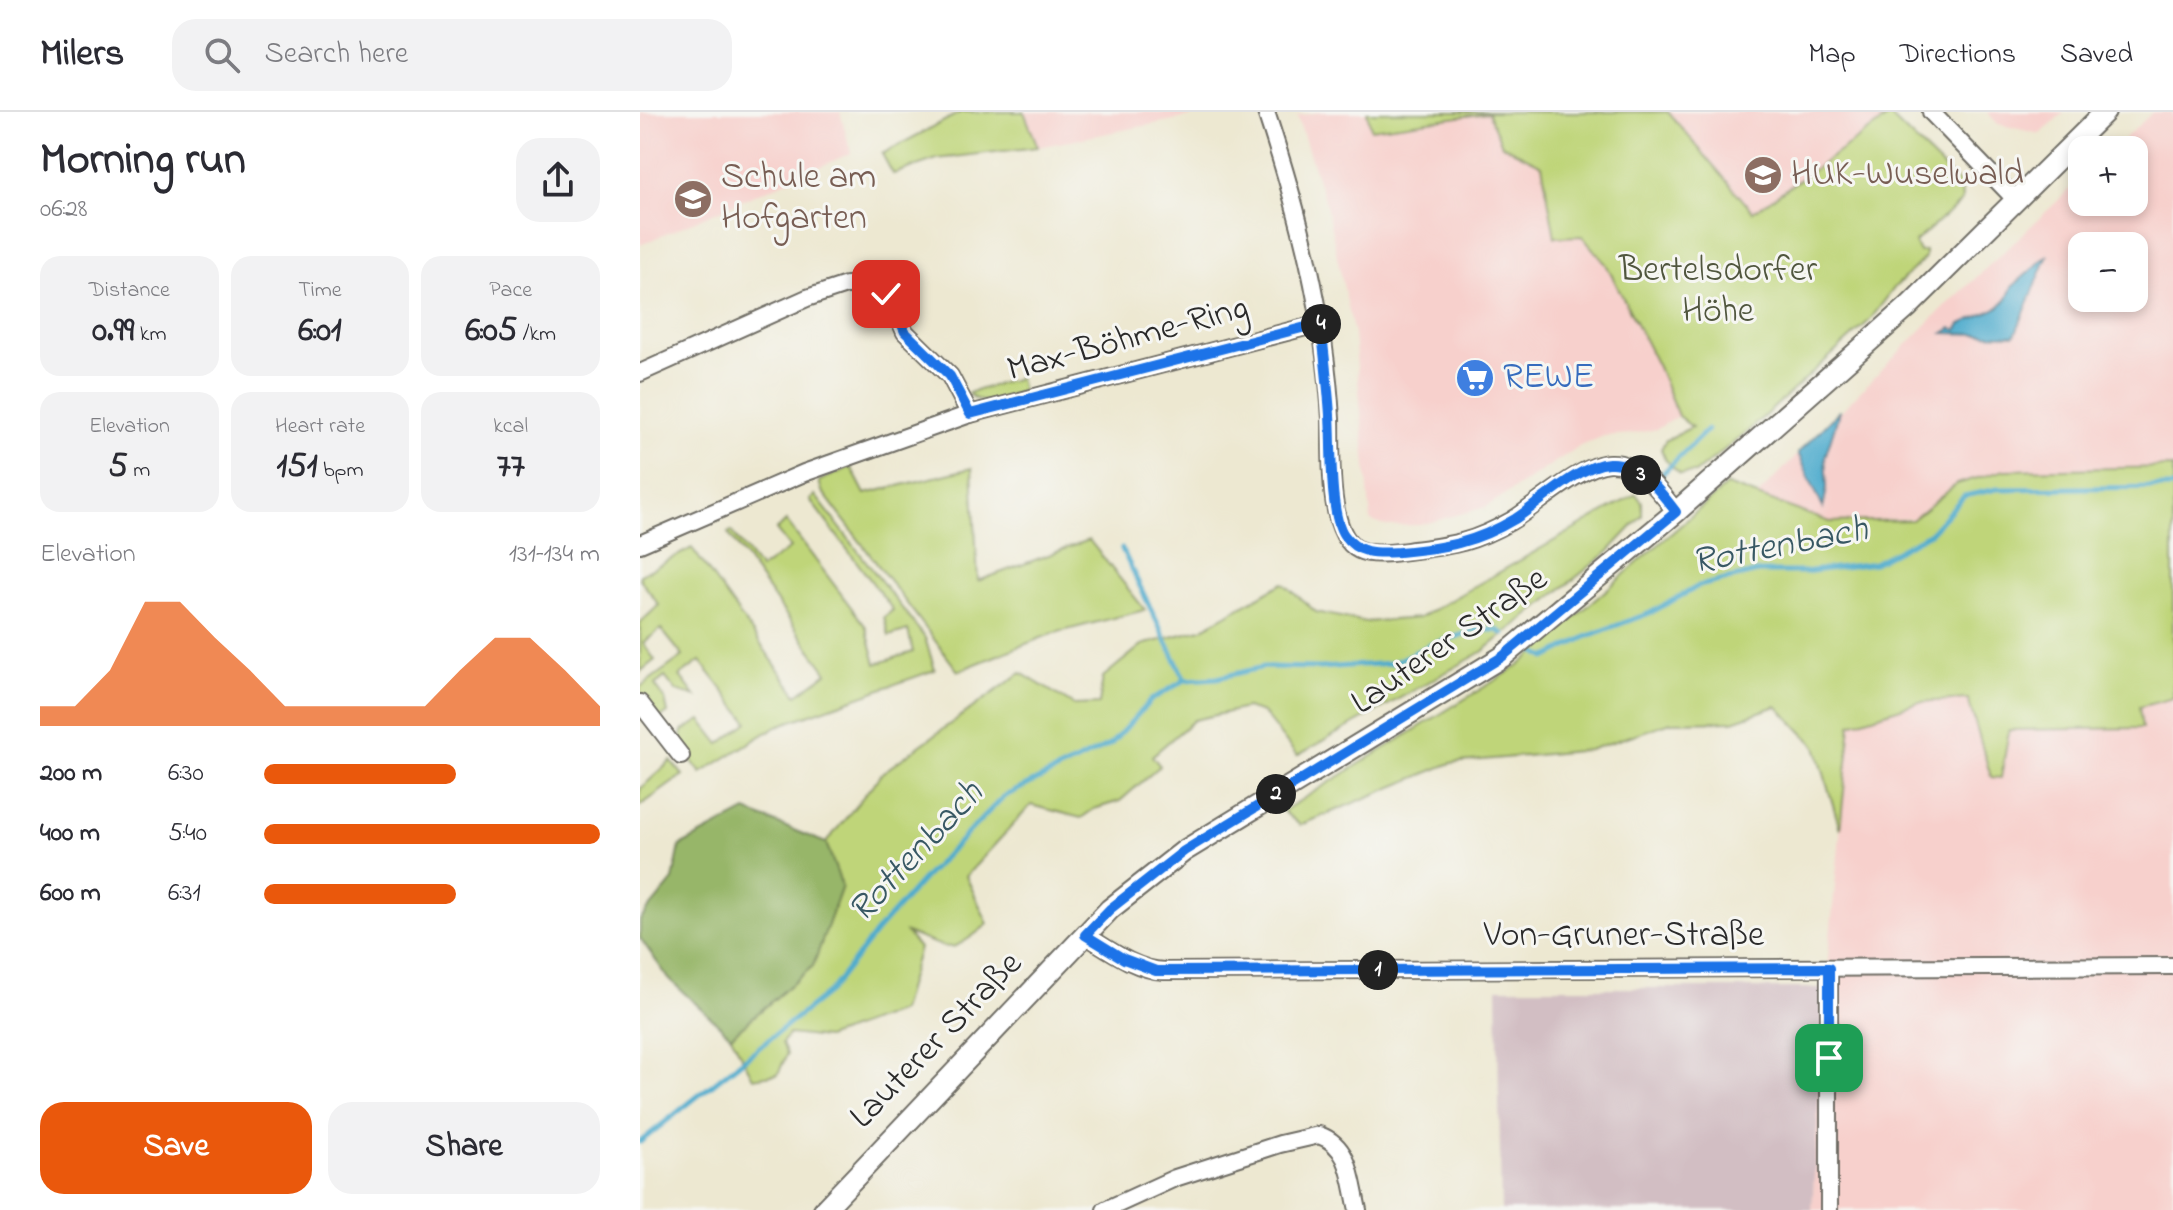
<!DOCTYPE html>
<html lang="en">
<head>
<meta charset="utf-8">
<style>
	body { margin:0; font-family:"Indie Flower",sans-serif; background:#f2f2f3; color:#2b2b33; height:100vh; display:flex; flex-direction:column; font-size:30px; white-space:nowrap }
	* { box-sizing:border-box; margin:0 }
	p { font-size:26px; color:#7c7c81 }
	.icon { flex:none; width:44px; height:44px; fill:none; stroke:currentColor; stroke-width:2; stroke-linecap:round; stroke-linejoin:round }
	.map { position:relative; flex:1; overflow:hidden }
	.drawer { display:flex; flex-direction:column; background:#fff; width:640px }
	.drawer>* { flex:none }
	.controls { position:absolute; left:1428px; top:24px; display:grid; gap:16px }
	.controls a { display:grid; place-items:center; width:80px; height:80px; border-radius:16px; background:#fff; box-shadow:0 4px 12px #0003; font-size:40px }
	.pin { position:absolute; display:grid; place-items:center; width:68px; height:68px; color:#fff; margin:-34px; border-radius:16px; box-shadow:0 4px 12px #0006 }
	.km { position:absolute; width:40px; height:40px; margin:-20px; border-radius:50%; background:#222; color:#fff; font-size:22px; line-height:40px; text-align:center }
	.round { display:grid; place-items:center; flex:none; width:84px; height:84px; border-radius:24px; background:#f2f2f3 }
	.overview { display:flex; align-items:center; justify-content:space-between; height:136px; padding:0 40px }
	h1 { font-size:44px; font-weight:700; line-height:60px }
	.stats { display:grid; grid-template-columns:repeat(3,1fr); gap:12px; height:136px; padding:8px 40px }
	.stats div { display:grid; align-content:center; border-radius:20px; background:#f2f2f3; text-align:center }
	.stats b { font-size:34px; font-weight:700 }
	.stats small { font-size:22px; font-weight:400 }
	.stats p { font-size:22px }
	.chart { height:224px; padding:16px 40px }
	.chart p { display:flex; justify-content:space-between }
	.chart svg { width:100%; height:144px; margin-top:8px; fill:#ea580c; opacity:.7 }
	.primary-button { display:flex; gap:16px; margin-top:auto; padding:16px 40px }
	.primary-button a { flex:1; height:92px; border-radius:24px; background:#ea580c; color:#fff; font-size:32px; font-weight:700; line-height:92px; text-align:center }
	.primary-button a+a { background:#f2f2f3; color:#2b2b33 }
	ul { padding:0 40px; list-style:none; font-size:26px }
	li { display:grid; grid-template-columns:128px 96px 1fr; align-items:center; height:60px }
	li i { height:20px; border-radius:10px; background:#ea580c }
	header { display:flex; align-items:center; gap:48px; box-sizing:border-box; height:112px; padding:0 40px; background:#fff; border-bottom:2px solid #e1e1e2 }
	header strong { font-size:38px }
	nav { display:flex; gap:44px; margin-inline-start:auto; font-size:28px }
	.search { width:560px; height:72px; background:#f2f2f3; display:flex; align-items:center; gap:20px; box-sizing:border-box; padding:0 28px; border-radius:24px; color:#7c7c81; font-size:30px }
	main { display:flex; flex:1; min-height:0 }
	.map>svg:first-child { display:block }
	.built { fill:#f7d0cc; fill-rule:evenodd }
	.industrial { fill:#d2bec3 }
	.green { fill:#bfd579; stroke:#758052; stroke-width:2 }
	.forest { fill:#97b669; stroke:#61704a; stroke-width:2 }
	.water { fill:#4faccd; stroke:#3d6c7c; stroke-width:2 }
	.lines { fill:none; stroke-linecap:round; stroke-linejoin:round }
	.stream { stroke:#4faccd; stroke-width:5 }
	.minor-casing { stroke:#6f6d65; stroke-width:20 }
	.tertiary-casing { stroke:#6f6d65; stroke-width:24 }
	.minor { stroke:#fff; stroke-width:16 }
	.tertiary { stroke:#fff; stroke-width:20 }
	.route-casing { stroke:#fff; stroke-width:16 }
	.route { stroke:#1a73e8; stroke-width:10 }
	.labels { text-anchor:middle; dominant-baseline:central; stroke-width:6; stroke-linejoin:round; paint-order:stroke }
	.education-label { font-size:36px; fill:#785e54; stroke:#f6f6f2; text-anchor:start }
	.park-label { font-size:36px; fill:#50563e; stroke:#f6f6f2 }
	.street-label { font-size:36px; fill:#2b2b2b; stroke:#f6f6f2 }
	.shop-label { font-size:36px; fill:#366cbe; stroke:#f6f6f2; text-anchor:start }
	.water-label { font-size:38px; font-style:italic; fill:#385864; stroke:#f6f6f2 }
</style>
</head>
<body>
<header>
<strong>Milers</strong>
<div class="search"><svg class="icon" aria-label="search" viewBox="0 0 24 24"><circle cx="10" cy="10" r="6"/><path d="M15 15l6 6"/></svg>Search here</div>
<nav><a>Map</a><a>Directions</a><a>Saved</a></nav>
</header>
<main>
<section class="drawer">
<div class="overview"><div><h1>Morning run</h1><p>06:28</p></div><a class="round"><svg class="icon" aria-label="share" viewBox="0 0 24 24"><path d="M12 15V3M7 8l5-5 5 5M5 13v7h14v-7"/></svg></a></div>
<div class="stats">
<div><p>Distance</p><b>0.99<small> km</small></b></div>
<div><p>Time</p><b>6:01</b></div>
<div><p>Pace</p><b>6:05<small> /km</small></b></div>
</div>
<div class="stats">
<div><p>Elevation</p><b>5<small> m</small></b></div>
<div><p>Heart rate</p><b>151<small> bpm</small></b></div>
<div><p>kcal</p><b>77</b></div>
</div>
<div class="chart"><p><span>Elevation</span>131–134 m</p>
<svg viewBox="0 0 160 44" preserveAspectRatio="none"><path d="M0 44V38L10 38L20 27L30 6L40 6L50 17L60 27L70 38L80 38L90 38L100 38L110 38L120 27L130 17L140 17L150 27L160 38V44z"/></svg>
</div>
<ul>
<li><b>200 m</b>6:30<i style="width:57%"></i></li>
<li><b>400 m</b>5:40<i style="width:100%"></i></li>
<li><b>600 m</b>6:31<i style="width:57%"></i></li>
</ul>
<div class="primary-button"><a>Save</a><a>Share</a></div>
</section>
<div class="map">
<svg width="1533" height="1098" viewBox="0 0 1533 1098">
	<rect width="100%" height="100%" fill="#f6f6f2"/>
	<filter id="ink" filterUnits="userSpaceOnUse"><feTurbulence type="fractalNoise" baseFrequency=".0125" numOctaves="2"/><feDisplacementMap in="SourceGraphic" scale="16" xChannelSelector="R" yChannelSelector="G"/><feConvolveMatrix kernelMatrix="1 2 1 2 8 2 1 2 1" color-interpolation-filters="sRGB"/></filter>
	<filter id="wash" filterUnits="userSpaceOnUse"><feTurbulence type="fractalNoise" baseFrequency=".006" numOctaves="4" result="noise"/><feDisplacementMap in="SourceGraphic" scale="32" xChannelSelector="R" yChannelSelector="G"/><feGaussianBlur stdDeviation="1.8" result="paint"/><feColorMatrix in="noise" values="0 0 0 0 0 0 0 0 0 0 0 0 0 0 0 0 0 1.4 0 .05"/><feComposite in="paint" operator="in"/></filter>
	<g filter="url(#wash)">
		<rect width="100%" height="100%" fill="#ede8d1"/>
		<!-- built -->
		<g class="built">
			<path d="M 0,0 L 200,0 L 211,41 L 0,133 Z"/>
			<path d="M 384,0 L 574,0 L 398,35 Z"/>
			<path d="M 680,0 L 727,0 L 732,17 L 848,1 L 862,33 L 902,53 L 915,125 L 942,124 L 966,152 L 1018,255 L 1038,304 L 1017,317 L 992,322 L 964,324 L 940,334 L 846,395 L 780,413 L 746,414 L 731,409 L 714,223 L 686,93 L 657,4 Z"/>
			<path d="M 1028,0 L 1247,0 L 1250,4 L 1113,100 Z"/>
			<path d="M 1347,0 L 1424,0 L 1400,22 L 1358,12 Z"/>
			<path d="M 1513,0 L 1533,0 L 1533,355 L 1365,358 L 1317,372 L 1276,406 L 1190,410 L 1117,384 L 1290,209 L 1442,66 L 1442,90 L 1494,90 L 1494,38 L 1472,38 ZM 1442,134 L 1494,134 L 1494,186 L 1442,186 Z"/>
			<path d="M 1533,586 L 1533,1098 L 1172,1098 L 1185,876 L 1211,612 L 1279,590 L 1328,587 L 1341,624 L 1361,666 L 1368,618 L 1501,616 L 1499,595 Z"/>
		</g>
		<!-- industrial -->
		<path class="industrial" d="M 857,876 L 1185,876 L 1172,1098 L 861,1098 Z"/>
		<!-- green -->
		<g class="green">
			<path d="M 321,0 L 384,0 L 398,35 L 297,47 L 253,62 L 242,42 Z"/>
			<path d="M 727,0 L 1028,0 L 1113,100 L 1250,4 L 1321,73 L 1322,89 L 1275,130 L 1279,140 L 1285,139 L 1285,146 L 1255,175 L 1229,209 L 1108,319 L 1055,361 L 1040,362 L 1026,349 L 1021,337 L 1026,328 L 1052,315 L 1038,304 L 1018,255 L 966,152 L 942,124 L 915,125 L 902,53 L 862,33 L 848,1 L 731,17 Z"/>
			<path d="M 379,266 L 382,279 C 364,285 343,298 328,281 Z"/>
			<path d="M 211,355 L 225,382 L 332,356 L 338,469 L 449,428 L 505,498 L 411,522 L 318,559 L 182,379 L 179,369 Z"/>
			<path d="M 1533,355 L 1533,586 L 1499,595 L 1502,616 L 1369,618 L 1361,666 L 1351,665 L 1328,587 L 1279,590 L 1211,612 L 1200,717 L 1176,634 L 1137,594 L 1093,609 L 1031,610 L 949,638 L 811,651 L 660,713 L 643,699 L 880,553 L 1087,373 L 1190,410 L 1272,408 L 1317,372 L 1365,358 Z"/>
			<path d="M 996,382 L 1002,390 L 1002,404 L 968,440 L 842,540 L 657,644 L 623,601 L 606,596 L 554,608 L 512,644 L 520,654 L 480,689 L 454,697 L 441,706 L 391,693 L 326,764 L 348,812 C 306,846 313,836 266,821 L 279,836 L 261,899 L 186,926 L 149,922 L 142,931 L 147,942 L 138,962 L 113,966 L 91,924 L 173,854 L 202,774 L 186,731 L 242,661 L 381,561 L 434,593 L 459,592 L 463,565 L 502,533 L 561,517 L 643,471 L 676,500 L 725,510 L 779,506 Z"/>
			<path d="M 175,383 L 285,526 L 295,558 L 137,614 L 61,661 L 40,634 L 43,619 L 61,608 L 80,632 L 108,610 L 60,549 L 40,564 L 56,585 L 36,579 L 25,565 L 15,573 L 25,587 L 28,601 L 20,606 L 0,579 L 0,575 L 43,544 L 21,517 L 3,531 L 15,548 L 0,560 L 0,511 L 19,493 L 0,467 L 0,463 L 52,436 L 157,583 L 187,561 L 88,421 L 91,419 L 120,457 L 150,436 L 136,418 L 146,409 L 226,515 L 236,552 L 273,540 L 268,518 L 249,524 L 244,505 L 253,498 L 170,388 Z"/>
			<path d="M 31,649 L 43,663 L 0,694 L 0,677 Z"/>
		</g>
		<!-- forest -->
		<path class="forest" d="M 106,699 L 186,731 L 202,774 L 173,854 L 91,924 L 29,867 L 0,826 L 0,808 L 33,768 L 40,734 Z"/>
		<!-- water -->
		<g class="water">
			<path d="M 1408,143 L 1375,223 L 1304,221 L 1312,216 L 1317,218 L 1321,212 L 1359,195 L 1367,187 L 1372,175 Z"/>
			<path d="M 1200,298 L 1185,345 L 1187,376 L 1183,396 L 1158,341 Z"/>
		</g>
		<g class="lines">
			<!-- stream -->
			<g class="stream">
				<path d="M 1019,365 L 1067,318"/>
				<path d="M 482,437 L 545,568"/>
				<path d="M 894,539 L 906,546 L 948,524 L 1010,501 L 1059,474 L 1118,460 L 1164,460 L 1234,451 L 1290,421 L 1324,384 L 1357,377 L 1533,375"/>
				<path d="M 0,1030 L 190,879 L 236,820 L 283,767 L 363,685 L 471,632 L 511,588 L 545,568 L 577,566 L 624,555 L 681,556 L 752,551 L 790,533 L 837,518 L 857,518 L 864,522"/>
			</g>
		</g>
	</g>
	<g filter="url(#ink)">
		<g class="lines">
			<defs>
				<g id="minor">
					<path d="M 626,0 C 659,100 685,202 691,307 C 692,340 686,422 719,438 C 733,445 759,440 774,438 C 815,433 834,430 871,409 C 896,394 942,352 970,351 C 999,350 1020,379 1036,400"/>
					<path d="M 1291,0 L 1376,88"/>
					<path d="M 0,261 L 167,186 L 206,173 L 230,173 L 250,185 L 265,220 L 310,264 L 330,302"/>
					<path d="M 0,432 L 164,361 L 330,302 L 681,211"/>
					<path d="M 0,591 L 41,644"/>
					<path d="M 445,823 C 468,837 496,858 524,859 L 1533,854"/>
					<path d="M 465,1098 L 535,1066 L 640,1032 L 679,1023 C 711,1034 711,1069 718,1098"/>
					<path d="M 1189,1098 L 1189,856"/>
				</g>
				<path id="tertiary" d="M 184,1098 L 470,797 L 544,739 L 862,545 L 1036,400 L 1268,195 L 1465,0"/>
			</defs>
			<!-- minor casing -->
			<use href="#minor" class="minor-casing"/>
			<!-- tertiary casing -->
			<use href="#tertiary" class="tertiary-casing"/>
			<!-- minor -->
			<use href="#minor" class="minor"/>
			<!-- tertiary -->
			<use href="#tertiary" class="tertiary"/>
		</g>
	</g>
	<g class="lines" filter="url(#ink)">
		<defs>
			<path id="route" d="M 246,182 L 250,185 L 265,220 L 310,264 L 330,302 L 681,211 C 684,242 688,272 690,303 C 692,331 689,402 704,423 C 718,443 737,441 759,440 C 804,436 835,431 875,407 C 900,391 939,353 969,351 C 998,349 1020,379 1036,400 L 862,545 L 544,739 L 470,797 L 445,823 L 484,847 L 516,859 L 1189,856 L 1189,946"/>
		</defs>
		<!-- route casing -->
		<use href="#route" class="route-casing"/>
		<!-- route -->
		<use href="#route" class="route"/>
	</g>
	<!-- icons -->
	<defs>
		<symbol id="school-disc" viewBox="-11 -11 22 22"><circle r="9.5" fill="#8d6e63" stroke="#f6f6f2"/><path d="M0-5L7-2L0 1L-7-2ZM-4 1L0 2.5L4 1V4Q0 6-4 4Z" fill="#fff"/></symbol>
		<symbol id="supermarket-disc" viewBox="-11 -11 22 22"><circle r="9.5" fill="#3f7fe0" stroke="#f6f6f2"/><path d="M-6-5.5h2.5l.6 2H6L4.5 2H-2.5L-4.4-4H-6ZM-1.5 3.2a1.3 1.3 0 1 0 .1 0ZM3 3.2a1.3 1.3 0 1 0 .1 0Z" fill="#fff"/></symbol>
	</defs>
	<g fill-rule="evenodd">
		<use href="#school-disc" x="1101" y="41" width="44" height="44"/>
		<use href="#school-disc" x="31" y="65" width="44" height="44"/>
		<use href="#supermarket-disc" x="813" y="244" width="44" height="44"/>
	</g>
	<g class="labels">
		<!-- education labels -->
		<g class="education-label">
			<text x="1151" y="63">HUK-Wuselwald</text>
			<text x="81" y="66">Schule am<tspan x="81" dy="41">Hofgarten</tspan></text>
		</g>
		<!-- park labels -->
		<g class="park-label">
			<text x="1078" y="159">Bertelsdorfer<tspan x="1078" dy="41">Höhe</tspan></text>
		</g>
		<!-- street labels -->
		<g class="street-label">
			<text transform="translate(488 228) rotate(-15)">Max-Böhme-Ring</text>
			<text transform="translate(810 530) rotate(-35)">Lauterer Straße</text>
			<text x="984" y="824">Von-Gruner-Straße</text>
			<text transform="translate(297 929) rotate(-46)">Lauterer Straße</text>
		</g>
		<!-- shop labels -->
		<g class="shop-label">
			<text x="863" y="266">REWE</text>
		</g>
		<!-- water labels -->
		<g class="water-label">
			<text transform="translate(1140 435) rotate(-11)">Rottenbach</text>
			<text transform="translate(277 741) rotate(-47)">Rottenbach</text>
		</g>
	</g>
</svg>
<div class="controls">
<a>+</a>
<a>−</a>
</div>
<div class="pin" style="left:1189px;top:946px;background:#1e9e55"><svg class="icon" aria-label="arrive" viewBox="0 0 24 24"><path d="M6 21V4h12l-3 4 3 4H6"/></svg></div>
<div class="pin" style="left:246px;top:182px;background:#d93025"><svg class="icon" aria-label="check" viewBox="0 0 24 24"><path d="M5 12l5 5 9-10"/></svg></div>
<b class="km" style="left:738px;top:858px">1</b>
<b class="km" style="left:636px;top:682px">2</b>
<b class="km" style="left:1001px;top:363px">3</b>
<b class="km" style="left:681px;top:212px">4</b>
</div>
</main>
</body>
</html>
